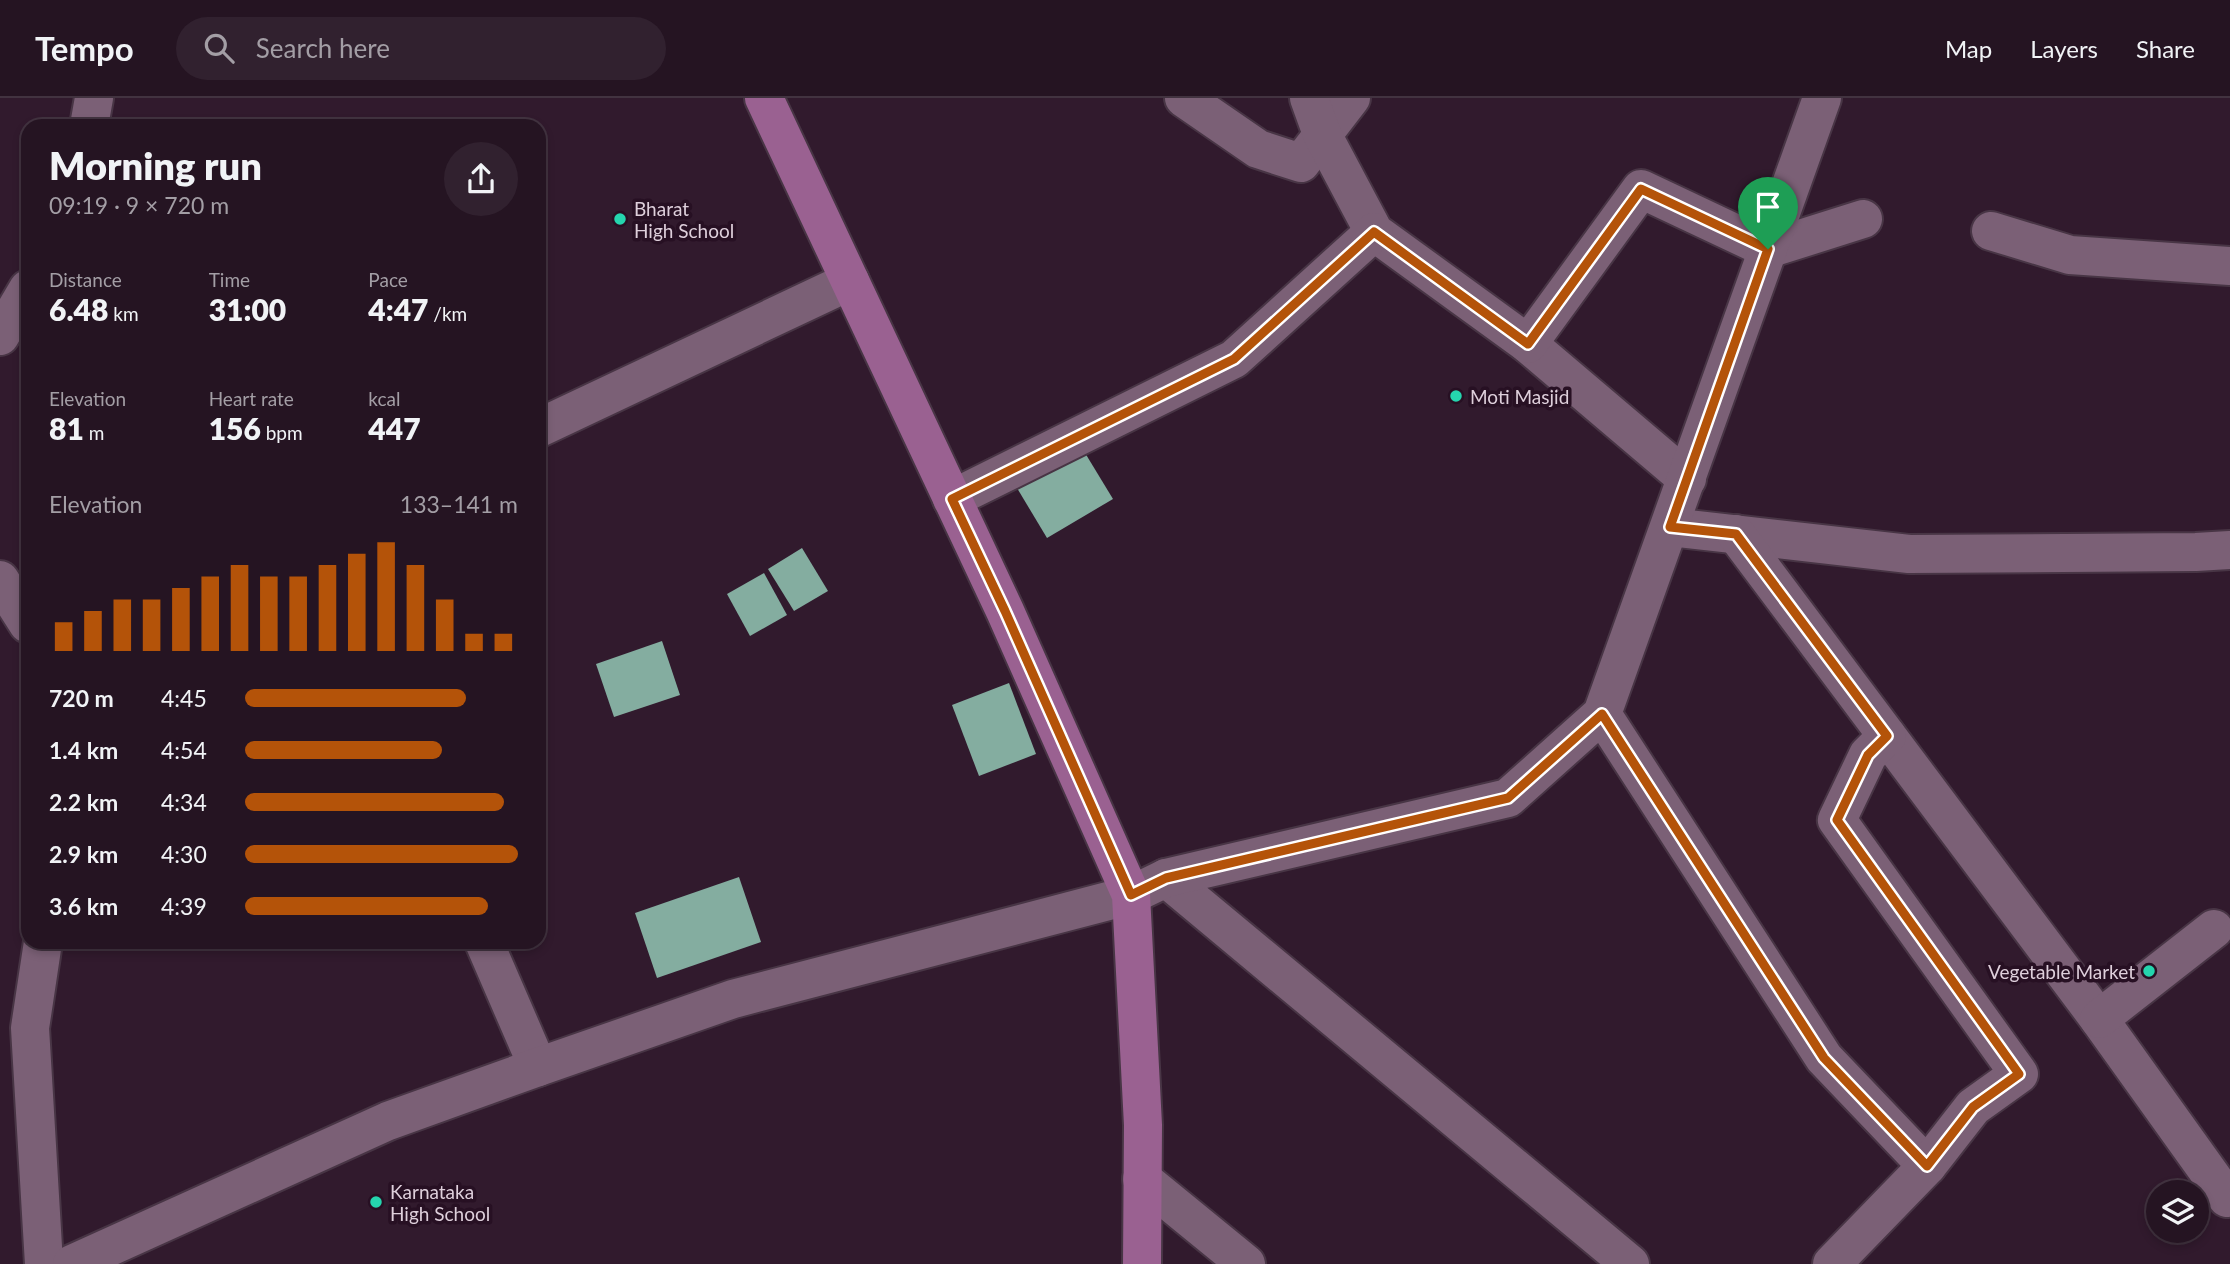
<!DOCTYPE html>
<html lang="en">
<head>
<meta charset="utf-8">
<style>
	body { margin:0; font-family:Lato,sans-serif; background:#31212f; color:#f1f3f6; height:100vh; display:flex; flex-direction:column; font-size:26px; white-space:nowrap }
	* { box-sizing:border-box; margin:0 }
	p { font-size:23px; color:#a39ea5 }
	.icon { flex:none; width:38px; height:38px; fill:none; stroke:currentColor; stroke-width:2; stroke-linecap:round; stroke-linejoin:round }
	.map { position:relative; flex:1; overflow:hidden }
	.side { position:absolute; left:21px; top:21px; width:525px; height:830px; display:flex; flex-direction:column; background:#251422; border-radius:21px; box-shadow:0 4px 10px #0003,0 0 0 2px #423340 }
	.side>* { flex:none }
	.controls { position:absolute; left:2146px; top:1082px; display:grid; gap:14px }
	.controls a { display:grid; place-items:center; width:63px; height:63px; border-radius:50%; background:#251422; box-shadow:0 4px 10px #0003,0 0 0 2px #423340; font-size:35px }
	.pin { position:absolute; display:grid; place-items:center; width:60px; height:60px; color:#fff; margin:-72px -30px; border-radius:50% 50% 50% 0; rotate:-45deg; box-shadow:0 0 7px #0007 }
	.pin .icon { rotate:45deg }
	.round { display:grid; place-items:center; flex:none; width:74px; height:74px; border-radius:37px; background:#31212f }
	.headline { display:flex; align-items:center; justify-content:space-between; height:119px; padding:0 28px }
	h1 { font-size:38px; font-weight:800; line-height:52px }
	.figures { display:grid; grid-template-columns:repeat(3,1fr); gap:10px; height:119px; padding:7px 28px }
	.figures div { display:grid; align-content:center }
	.figures b { font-size:30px; font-weight:800 }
	.figures small { font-size:19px; font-weight:400 }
	.figures p { font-size:19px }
	.chart { height:196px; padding:14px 28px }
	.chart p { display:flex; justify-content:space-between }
	.chart svg { width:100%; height:126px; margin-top:7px; stroke:#b45309; stroke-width:6 }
	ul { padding:0 28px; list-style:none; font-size:23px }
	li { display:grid; grid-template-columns:112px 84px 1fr; align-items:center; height:52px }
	li i { height:18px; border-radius:9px; background:#b45309 }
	header { display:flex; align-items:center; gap:42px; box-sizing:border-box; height:98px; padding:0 35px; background:#251422; border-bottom:2px solid #423340 }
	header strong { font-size:33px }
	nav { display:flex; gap:38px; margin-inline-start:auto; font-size:24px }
	.search { width:490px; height:63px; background:#31212f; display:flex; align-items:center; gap:18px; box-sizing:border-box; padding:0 24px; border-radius:38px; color:#a39ea5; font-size:26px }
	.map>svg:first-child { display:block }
	.building { fill:#84ada0 }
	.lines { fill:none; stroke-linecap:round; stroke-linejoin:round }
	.minor-casing { stroke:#483545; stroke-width:42 }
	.major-casing { stroke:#483545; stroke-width:42 }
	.minor { stroke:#7b6076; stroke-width:38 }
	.major { stroke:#9a6191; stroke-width:38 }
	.route-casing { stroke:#fff; stroke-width:14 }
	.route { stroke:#b45309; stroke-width:9 }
	.poi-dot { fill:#25d5ae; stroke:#271023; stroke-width:2.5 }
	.labels { text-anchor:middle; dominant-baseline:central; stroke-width:7; stroke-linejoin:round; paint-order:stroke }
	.poi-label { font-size:19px; fill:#decfdb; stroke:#271023; text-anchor:start }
</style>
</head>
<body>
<header>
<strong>Tempo</strong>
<div class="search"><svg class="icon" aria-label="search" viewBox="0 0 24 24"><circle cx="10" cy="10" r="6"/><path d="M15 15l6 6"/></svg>Search here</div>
<nav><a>Map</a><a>Layers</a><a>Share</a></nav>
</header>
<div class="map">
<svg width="2230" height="1166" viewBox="0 0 2230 1166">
	<rect width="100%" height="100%" fill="#311a2d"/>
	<!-- building -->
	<g class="building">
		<path d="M 1082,350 L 1113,401 L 1047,440 L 1017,390 Z"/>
		<path d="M 802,450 L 828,493 L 794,513 L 768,471 Z"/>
		<path d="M 764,475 L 787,517 L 750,538 L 727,496 Z"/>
		<path d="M 662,543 L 680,597 L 614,619 L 596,566 Z"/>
		<path d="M 1009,585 L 1036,656 L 979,678 L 952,607 Z"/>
		<path d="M 739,779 L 761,844 L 657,880 L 635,815 Z"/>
	</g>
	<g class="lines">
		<defs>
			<g id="minor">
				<path d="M 1184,0 L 1258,51 L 1301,65 L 1351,0"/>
				<path d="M 1309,0 L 1322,36 L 1374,134 L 1528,246 L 1687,381"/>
				<path d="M 89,28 L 94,0"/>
				<path d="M 1991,133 L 2070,157 L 2230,168"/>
				<path d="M 0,238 L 28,191"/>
				<path d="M 1528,246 L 1641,91 L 1768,151 L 1863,121"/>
				<path d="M 539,330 L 850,183"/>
				<path d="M 952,401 L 1234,261 L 1374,134"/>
				<path d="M 1670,429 L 1909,456 L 2196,454 L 2230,452"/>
				<path d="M 1736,436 L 2099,921 L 2227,1100"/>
				<path d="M 0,482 L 28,526"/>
				<path d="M 1602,616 L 1824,960 L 1927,1068"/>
				<path d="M 1166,780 L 1630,1166"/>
				<path d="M 43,844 L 30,930 L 44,1166"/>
				<path d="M 484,844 L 538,969"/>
				<path d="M 2099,921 L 2214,831"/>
				<path d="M 1142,1081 L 1246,1166"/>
				<path d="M 72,1166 L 388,1023 L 538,969 L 733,901 L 1131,797 L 1166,780 L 1508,700 L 1602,616 L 1822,0"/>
				<path d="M 1832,1166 L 1927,1068 L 1973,1009 L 2019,976 L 1837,722 L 1868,657 L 1887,638"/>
			</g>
			<path id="major" d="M 764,0 L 1005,513 L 1131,797 L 1143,1027 L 1142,1166"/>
		</defs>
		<!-- minor casing -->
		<use href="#minor" class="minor-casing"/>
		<!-- major casing -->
		<use href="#major" class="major-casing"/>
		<!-- minor -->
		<use href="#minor" class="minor"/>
		<!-- major -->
		<use href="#major" class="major"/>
	</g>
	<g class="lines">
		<defs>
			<path id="route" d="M 1641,91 L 1768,151 L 1670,429 L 1736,436 L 1887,638 L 1868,657 L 1837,722 L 2019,976 L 1973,1009 L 1927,1068 L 1824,960 L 1602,616 L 1508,700 L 1166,780 L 1131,797 L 1005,513 L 952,401 L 1234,261 L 1374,134 L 1528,246 Z"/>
		</defs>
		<!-- route casing -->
		<use href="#route" class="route-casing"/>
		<!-- route -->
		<use href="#route" class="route"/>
	</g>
	<!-- markers -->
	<g class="poi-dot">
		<circle cx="620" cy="121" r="7"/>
		<circle cx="1456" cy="298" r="7"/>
		<circle cx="2149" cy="873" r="7"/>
		<circle cx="376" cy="1104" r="7"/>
	</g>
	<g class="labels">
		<!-- poi labels -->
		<g class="poi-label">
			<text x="634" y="110">Bharat<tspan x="634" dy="22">High School</tspan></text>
			<text x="1470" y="298">Moti Masjid</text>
			<text x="2135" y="873" text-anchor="end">Vegetable Market</text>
			<text x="390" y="1093">Karnataka<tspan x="390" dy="22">High School</tspan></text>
		</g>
	</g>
</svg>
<div class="controls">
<a><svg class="icon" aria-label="layers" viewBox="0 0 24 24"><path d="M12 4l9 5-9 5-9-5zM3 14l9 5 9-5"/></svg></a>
</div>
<div class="pin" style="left:1768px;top:151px;background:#1e9e55"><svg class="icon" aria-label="arrive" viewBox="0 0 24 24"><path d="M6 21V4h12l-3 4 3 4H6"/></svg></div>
<section class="side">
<div class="headline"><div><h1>Morning run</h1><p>09:19 · 9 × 720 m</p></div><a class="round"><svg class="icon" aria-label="share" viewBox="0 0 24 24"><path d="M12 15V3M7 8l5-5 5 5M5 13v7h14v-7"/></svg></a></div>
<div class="figures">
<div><p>Distance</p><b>6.48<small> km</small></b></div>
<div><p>Time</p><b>31:00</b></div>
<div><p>Pace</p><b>4:47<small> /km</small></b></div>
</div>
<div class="figures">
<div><p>Elevation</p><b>81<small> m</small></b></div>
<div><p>Heart rate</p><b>156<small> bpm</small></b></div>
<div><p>kcal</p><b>447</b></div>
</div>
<div class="chart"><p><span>Elevation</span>133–141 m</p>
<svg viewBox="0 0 160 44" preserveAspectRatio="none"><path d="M5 44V34M15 44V30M25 44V26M35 44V26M45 44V22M55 44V18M65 44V14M75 44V18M85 44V18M95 44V14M105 44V10M115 44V6M125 44V14M135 44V26M145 44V38M155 44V38"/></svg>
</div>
<ul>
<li><b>720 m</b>4:45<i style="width:81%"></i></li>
<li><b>1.4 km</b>4:54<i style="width:72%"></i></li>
<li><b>2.2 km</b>4:34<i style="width:95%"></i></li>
<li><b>2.9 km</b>4:30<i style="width:100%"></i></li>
<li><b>3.6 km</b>4:39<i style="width:89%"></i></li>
</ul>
</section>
</div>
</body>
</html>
